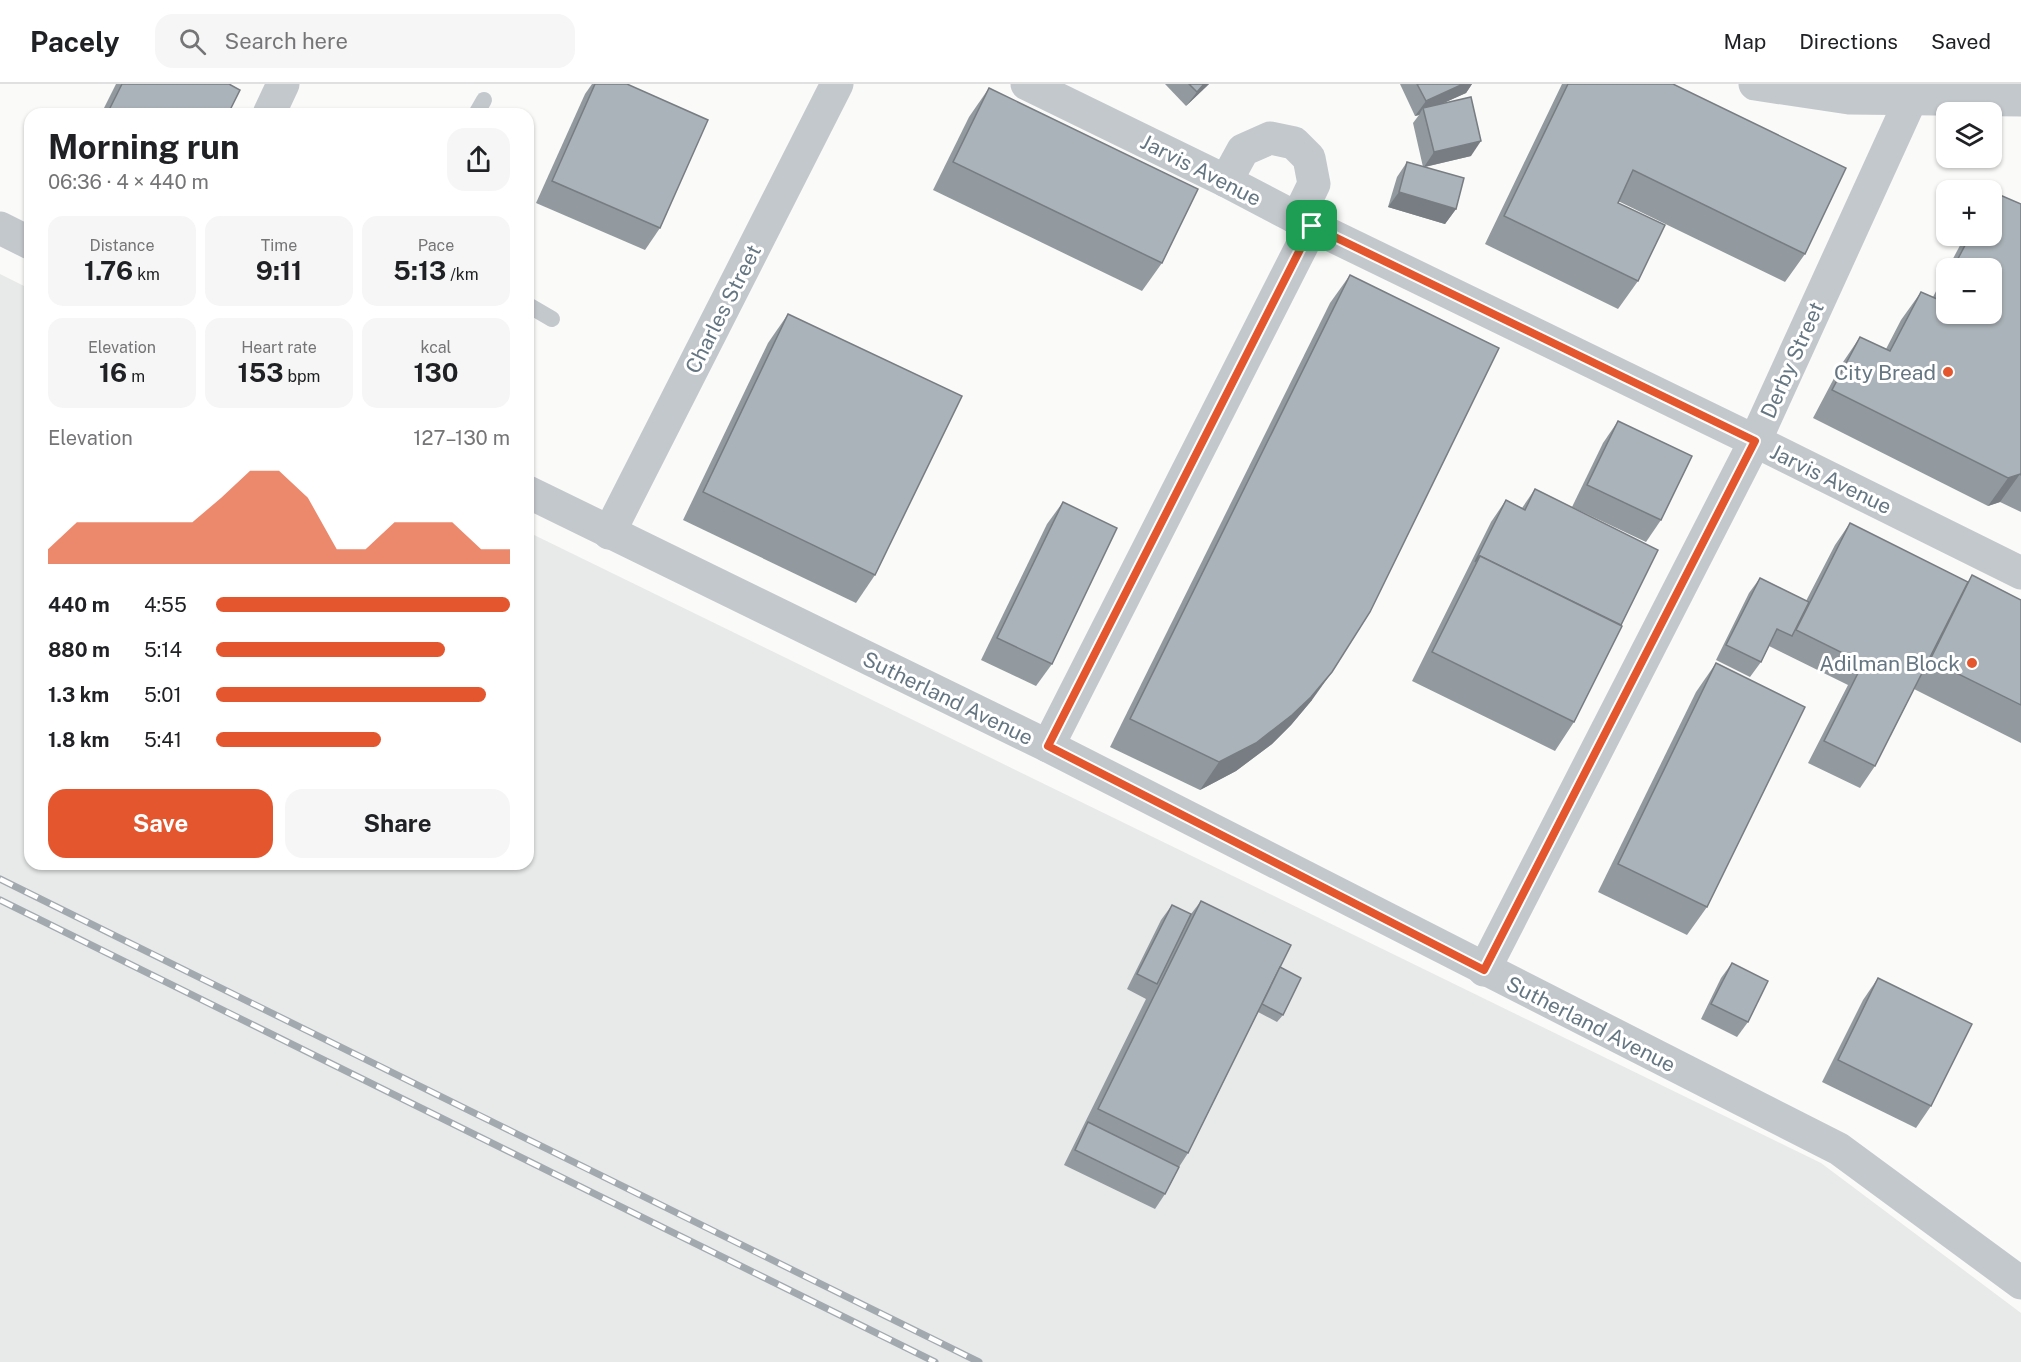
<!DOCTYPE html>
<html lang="en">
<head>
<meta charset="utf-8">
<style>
	body { margin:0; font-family:"Public Sans",sans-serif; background:#f6f6f6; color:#202124; height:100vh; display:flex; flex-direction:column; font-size:22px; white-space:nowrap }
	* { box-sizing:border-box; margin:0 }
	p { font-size:20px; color:#757577 }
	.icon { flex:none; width:33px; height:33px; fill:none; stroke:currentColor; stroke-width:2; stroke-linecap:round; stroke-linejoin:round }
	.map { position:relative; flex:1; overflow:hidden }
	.panel { position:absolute; left:24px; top:24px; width:510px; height:762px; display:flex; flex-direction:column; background:#fff; border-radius:18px; box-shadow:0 2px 4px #0004 }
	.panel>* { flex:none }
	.buttons { position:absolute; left:1936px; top:18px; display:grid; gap:12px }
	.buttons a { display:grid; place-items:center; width:66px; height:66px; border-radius:12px; background:#fff; box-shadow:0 2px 4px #0004; font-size:30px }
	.pin { position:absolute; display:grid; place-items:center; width:51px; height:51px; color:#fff; margin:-26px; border-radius:12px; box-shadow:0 3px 9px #0006 }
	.round { display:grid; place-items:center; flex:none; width:63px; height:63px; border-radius:18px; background:#f6f6f6 }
	.summary { display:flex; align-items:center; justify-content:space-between; height:102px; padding:0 24px }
	h1 { font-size:33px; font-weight:700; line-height:45px }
	.stats { display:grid; grid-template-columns:repeat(3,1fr); gap:9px; height:102px; padding:6px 24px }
	.stats div { display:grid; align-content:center; border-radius:15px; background:#f6f6f6; text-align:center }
	.stats b { font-size:26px; font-weight:700 }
	.stats small { font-size:16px; font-weight:400 }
	.stats p { font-size:16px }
	.chart { height:168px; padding:12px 24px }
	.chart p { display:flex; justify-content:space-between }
	.chart svg { width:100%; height:108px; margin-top:6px; fill:#e4572e; opacity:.7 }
	.cta { display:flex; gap:12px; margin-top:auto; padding:12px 24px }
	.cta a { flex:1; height:69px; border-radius:18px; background:#e4572e; color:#fff; font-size:24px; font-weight:700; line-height:69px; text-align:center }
	.cta a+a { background:#f6f6f6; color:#202124 }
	ul { padding:0 24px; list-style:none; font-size:20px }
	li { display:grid; grid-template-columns:96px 72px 1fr; align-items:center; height:45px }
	li i { height:15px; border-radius:8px; background:#e4572e }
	header { display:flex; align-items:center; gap:36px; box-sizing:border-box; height:84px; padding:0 30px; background:#fff; border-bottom:2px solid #e0e0e0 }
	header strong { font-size:28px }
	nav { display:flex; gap:33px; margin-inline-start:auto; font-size:21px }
	.search { width:420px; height:54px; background:#f6f6f6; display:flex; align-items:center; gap:15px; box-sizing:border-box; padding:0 21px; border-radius:18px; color:#757577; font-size:22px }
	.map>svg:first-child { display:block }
	.built { fill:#e8e9e9 }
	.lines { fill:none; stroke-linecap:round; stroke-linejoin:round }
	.service { stroke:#c3c8cc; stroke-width:16 }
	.minor { stroke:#c3c8cc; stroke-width:33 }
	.tertiary { stroke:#c3c8cc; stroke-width:33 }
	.rail-casing { stroke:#a2aab0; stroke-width:7 }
	.rail { stroke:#fff; stroke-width:4.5; stroke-dasharray:14; stroke-linecap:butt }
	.wall { fill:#929a9f }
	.shaded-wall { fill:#777d82 }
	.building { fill:#aab3b9; stroke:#777d82; stroke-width:1.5 }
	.route-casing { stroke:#fff; stroke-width:12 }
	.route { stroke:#e4572e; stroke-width:8 }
	.poi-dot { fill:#e4572e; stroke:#fff; stroke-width:2 }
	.labels { text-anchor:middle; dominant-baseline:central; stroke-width:6; stroke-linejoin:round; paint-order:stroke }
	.street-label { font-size:21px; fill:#657683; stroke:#fff }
	.poi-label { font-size:21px; fill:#657683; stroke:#fff; text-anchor:end }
</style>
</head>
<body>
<header>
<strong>Pacely</strong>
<div class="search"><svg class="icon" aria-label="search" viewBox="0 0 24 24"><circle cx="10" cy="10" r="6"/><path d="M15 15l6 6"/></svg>Search here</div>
<nav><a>Map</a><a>Directions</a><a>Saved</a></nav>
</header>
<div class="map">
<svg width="2021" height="1278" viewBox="0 0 2021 1278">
	<rect width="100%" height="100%" fill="#fafaf8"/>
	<!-- built -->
	<path class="built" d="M 0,190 L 30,205 L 30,780 L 528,780 L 528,448 L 1821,1079 L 2021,1229 L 2021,1278 L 0,1278 Z"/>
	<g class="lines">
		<!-- service -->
		<g class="service">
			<path d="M 476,30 L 484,16"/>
			<path d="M 528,221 L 552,235"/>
		</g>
		<!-- minor -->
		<g class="minor">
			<path d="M 1027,0 L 1226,97 L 1312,142 L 1755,357 L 2021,489"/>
			<path d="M 269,30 L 283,0"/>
			<path d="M 1226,97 L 1243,66 L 1270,54 L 1294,59 L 1309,74 L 1314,100 L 1297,135"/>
			<path d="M 0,144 L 30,159"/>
			<path d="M 528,408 L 1048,662 L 1839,1065 L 2021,1199"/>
			<path d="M 609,449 L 837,0"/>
			<path d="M 1048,662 L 1312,142"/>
			<path d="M 1484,886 L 1755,357 L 1911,15"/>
		</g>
		<!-- tertiary -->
		<path class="tertiary" d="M 1755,0 L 1849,14 L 2021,16"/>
		<defs>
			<g id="rail">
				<path d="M 0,795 L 979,1278"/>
				<path d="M 0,816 L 935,1278"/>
			</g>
		</defs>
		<!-- rail casing -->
		<use href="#rail" class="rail-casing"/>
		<!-- rail -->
		<use href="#rail" class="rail"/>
	</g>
	<!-- wall -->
	<g class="wall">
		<path d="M 116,0 L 229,0 L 228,30 L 101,30 Z"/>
		<path d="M 592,0 L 627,0 L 660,144 L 645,166 L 536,119 L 585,10 Z"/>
		<path d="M 1165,0 L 1209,0 L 1186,22 Z"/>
		<path d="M 1400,0 L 1472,0 L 1466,9 L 1443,19 L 1471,72 L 1425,83 L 1456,125 L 1445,140 L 1388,123 L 1397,93 L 1407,78 L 1423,83 L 1413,39 L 1419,31 L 1415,32 Z"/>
		<path d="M 1562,0 L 1673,0 L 1805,170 L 1785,198 L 1618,117 L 1618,119 L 1638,197 L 1618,225 L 1485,160 Z"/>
		<path d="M 989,4 L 1162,179 L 1142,207 L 933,106 L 969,33 Z"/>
		<path d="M 2021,120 L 2021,428 L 2000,418 L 1988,422 L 1813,334 L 1841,281 L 1860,253 L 1886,265 L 1901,236 L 1921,208 L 1933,213 L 1947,186 L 1947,230 L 1992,184 L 1948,184 L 1965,152 L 1992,152 Z"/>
		<path d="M 1350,191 L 1312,616 L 1291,641 L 1272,660 L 1236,687 L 1200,706 L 1110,663 L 1330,219 Z"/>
		<path d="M 788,230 L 875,491 L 856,519 L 683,436 L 768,259 Z"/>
		<path d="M 1618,337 L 1661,436 L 1646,458 L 1572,423 L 1603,359 Z"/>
		<path d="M 1535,405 L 1621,541 L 1574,638 L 1555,667 L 1412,597 L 1491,438 L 1506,416 L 1522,424 Z"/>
		<path d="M 1063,418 L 1052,580 L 1036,602 L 981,576 L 1047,440 Z"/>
		<path d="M 1850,439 L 1968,498 L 1972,491 L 2021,516 L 2021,659 L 1914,605 L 1875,682 L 1860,704 L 1808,679 L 1848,601 L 1769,562 L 1761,578 L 1750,593 L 1716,576 L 1749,509 L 1760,494 L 1806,517 L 1835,461 Z"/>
		<path d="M 1716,579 L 1707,823 L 1687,851 L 1598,808 L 1696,608 Z"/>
		<path d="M 1201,817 L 1280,883 L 1283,931 L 1277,938 L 1258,928 L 1188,1069 L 1179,1083 L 1165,1110 L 1155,1125 L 1064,1081 L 1146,915 L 1127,905 L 1161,836 L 1172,821 L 1191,830 Z"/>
		<path d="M 1732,879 L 1748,938 L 1737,953 L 1701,935 L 1721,894 Z"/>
		<path d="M 1878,894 L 1931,1022 L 1916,1044 L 1822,998 L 1863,916 Z"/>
	</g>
	<!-- shaded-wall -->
	<g class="shaded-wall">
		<path d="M 1204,0 L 1209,0 L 1186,22 L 1197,8 Z"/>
		<path d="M 1463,0 L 1472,0 L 1466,9 L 1424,28 L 1423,24 L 1419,31 L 1415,32 L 1426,17 Z"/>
		<path d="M 1481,57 L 1471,72 L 1424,83 L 1434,68 Z"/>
		<path d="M 1399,108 L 1456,125 L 1445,140 L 1388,123 Z"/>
		<path d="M 2020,390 L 2000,418 L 1988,422 L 2008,394 Z"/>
		<path d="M 1332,588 L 1312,616 L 1291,641 L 1272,660 L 1236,687 L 1200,706 L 1219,678 Z"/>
	</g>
	<!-- building -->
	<g class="building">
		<path d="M 122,0 L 229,0 L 240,6 L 228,30 L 107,30 Z"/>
		<path d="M 595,0 L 627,0 L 708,36 L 660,144 L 552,97 Z"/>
		<path d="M 1189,0 L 1204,0 L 1197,8 Z"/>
		<path d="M 1417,0 L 1463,0 L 1426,17 Z"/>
		<path d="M 1568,0 L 1673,0 L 1846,84 L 1805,170 L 1633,86 L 1618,119 L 1665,141 L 1638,197 L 1504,132 Z"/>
		<path d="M 989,4 L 1198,105 L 1162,179 L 953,78 Z"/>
		<path d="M 1471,13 L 1481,57 L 1434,68 L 1423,24 Z"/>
		<path d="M 1407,78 L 1464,94 L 1456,125 L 1399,108 Z"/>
		<path d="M 1993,108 L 2021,120 L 2021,391 L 2020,390 L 2008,394 L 1832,306 L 1860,253 L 1890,267 L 1921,208 L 1937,215 L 1947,195 L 1947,230 L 1992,230 L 1992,184 L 1953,184 L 1970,152 L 1992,152 L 1992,110 Z"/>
		<path d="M 1350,191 L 1499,264 L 1370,528 L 1332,588 L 1311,613 L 1292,631 L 1256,659 L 1219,678 L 1130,635 Z"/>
		<path d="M 788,230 L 962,312 L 875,491 L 703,408 Z"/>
		<path d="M 1618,337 L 1692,372 L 1661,436 L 1587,401 Z"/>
		<path d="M 1535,405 L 1658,466 L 1621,541 L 1480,472 L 1475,478 L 1506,416 L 1525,426 Z"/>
		<path d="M 1063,418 L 1117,444 L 1052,580 L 997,554 Z"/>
		<path d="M 1850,439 L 1968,498 L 1875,682 L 1824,657 L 1863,579 L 1796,546 Z"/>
		<path d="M 1480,472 L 1622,542 L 1574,638 L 1432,568 Z"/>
		<path d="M 1972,491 L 2021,516 L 2021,621 L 1930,576 Z"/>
		<path d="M 1760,494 L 1809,518 L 1792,552 L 1777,545 L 1761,578 L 1726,561 Z"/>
		<path d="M 1716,579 L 1805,623 L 1707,823 L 1618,780 Z"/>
		<path d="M 1201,817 L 1291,861 L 1188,1069 L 1098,1025 Z"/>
		<path d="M 1172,821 L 1191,830 L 1157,900 L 1137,890 Z"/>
		<path d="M 1732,879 L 1768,897 L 1748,938 L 1711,920 Z"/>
		<path d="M 1280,883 L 1301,894 L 1283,931 L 1262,920 Z"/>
		<path d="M 1878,894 L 1972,940 L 1931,1022 L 1838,976 Z"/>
		<path d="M 1088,1038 L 1179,1083 L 1165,1110 L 1075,1066 Z"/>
	</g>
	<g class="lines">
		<defs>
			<path id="route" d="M 1312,142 L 1755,357 L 1484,886 L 1048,662 Z"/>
		</defs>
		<!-- route casing -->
		<use href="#route" class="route-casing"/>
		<!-- route -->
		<use href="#route" class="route"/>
	</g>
	<!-- markers -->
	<g class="poi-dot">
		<circle cx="1948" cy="288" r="6"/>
		<circle cx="1972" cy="579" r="6"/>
	</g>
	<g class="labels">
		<!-- street labels -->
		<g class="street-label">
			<text transform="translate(1201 86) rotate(27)">Jarvis Avenue</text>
			<text transform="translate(723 225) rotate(-63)">Charles Street</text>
			<text transform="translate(1792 276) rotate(-66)">Derby Street</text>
			<text transform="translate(1831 395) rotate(26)">Jarvis Avenue</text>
			<text transform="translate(948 614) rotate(26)">Sutherland Avenue</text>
			<text transform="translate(1591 940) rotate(27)">Sutherland Avenue</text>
		</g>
		<!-- poi labels -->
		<g class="poi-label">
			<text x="1936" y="288">City Bread</text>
			<text x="1960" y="579">Adilman Block</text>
		</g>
	</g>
</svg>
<div class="buttons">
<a><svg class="icon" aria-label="layers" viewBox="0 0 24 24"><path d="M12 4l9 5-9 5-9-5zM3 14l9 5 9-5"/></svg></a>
<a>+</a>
<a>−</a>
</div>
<div class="pin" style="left:1312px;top:142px;background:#1e9e55"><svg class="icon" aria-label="arrive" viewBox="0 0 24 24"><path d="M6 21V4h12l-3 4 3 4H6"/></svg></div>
<section class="panel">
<div class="summary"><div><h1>Morning run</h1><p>06:36 · 4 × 440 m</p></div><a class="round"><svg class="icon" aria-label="share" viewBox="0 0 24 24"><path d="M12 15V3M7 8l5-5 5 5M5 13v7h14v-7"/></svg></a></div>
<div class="stats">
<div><p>Distance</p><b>1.76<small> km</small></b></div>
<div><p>Time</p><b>9:11</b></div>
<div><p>Pace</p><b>5:13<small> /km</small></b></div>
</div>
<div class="stats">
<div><p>Elevation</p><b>16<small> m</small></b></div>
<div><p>Heart rate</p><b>153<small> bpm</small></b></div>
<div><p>kcal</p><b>130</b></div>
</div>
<div class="chart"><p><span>Elevation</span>127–130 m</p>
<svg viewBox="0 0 160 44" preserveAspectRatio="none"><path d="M0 44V38L10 27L20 27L30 27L40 27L50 27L60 17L70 6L80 6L90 17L100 38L110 38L120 27L130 27L140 27L150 38L160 38V44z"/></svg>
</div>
<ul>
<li><b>440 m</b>4:55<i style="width:100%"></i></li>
<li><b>880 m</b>5:14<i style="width:78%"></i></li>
<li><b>1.3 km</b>5:01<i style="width:92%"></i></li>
<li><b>1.8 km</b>5:41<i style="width:56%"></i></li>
</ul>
<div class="cta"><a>Save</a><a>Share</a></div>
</section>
</div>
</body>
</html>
